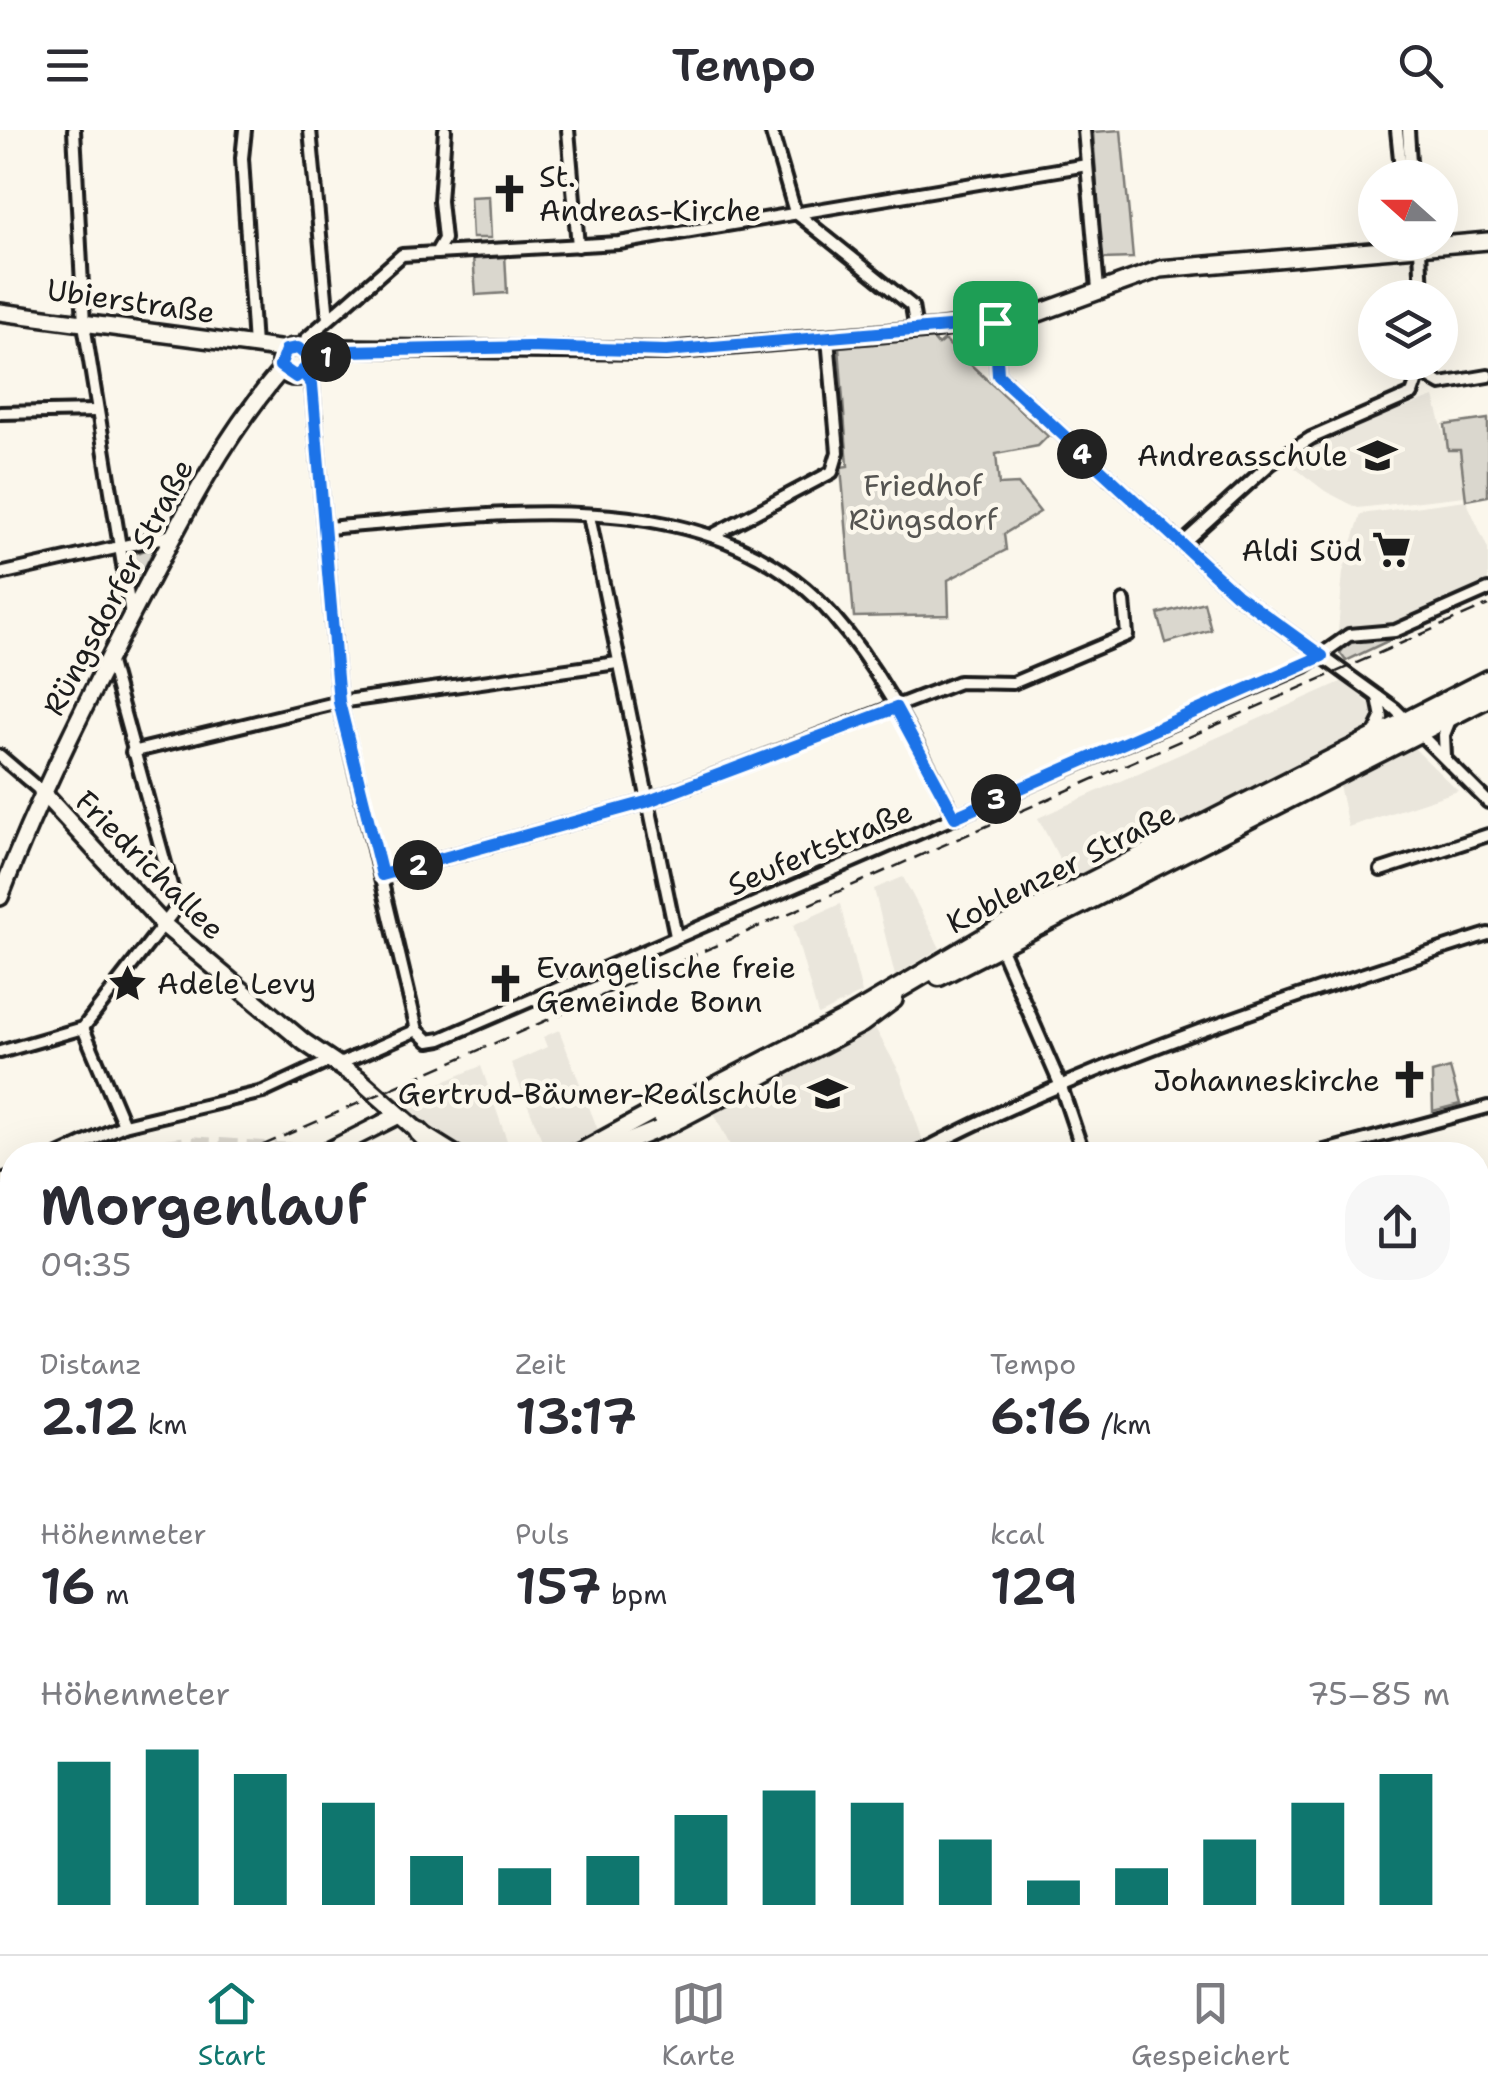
<!DOCTYPE html>
<html lang="de">
<head>
<meta charset="utf-8">
<style>
	body { margin:0; font-family:"Shantell Sans",sans-serif; background:#f7f7f7; color:#2b2b33; height:100vh; display:flex; flex-direction:column; font-size:38px; white-space:nowrap }
	* { box-sizing:border-box; margin:0 }
	p { font-size:32px; color:#7c7c81 }
	.icon { flex:none; width:55px; height:55px; fill:none; stroke:currentColor; stroke-width:2; stroke-linecap:round; stroke-linejoin:round }
	.map { position:relative; flex:1; overflow:hidden }
	.drawer { position:absolute; left:0px; top:1012px; width:1490px; height:812px; display:flex; flex-direction:column; background:#fff; border-radius:40px 40px 0 0; box-shadow:0 10px 40px #0002 }
	.drawer>* { flex:none }
	.needle { width:65px; rotate:291deg }
	.controls { position:absolute; left:1358px; top:30px; display:grid; gap:20px }
	.controls a { display:grid; place-items:center; width:100px; height:100px; border-radius:50%; background:#fff; box-shadow:0 10px 40px #0002; font-size:50px }
	.pin { position:absolute; display:grid; place-items:center; width:85px; height:85px; color:#fff; margin:-42px; border-radius:20px; box-shadow:0 5px 15px #0006 }
	.km { position:absolute; width:50px; height:50px; margin:-25px; border-radius:50%; background:#222; color:#fff; font-size:28px; line-height:50px; text-align:center }
	.round { display:grid; place-items:center; flex:none; width:105px; height:105px; border-radius:40px; background:#f7f7f7 }
	.overview { display:flex; align-items:center; justify-content:space-between; height:170px; padding:0 40px }
	h1 { font-size:55px; font-weight:600; line-height:75px }
	.stats { display:grid; grid-template-columns:repeat(3,1fr); gap:15px; height:170px; padding:10px 40px }
	.stats div { display:grid; align-content:center }
	.stats b { font-size:50px; font-weight:600 }
	.stats small { font-size:28px; font-weight:400 }
	.stats p { font-size:28px }
	.chart { height:280px; padding:20px 40px }
	.chart p { display:flex; justify-content:space-between }
	.chart svg { width:100%; height:180px; margin-top:10px; stroke:#0f766e; stroke-width:6 }
	header { display:flex; justify-content:space-between; align-items:center; height:130px; padding:0 40px; background:#fff; font-size:45px; font-weight:600 }
	.tab-bar { display:flex; justify-content:space-around; align-items:center; height:140px; border-top:2px solid #e1e1e2; background:#fff; font-size:28px; color:#7c7c81 }
	.tab-bar a { display:grid; justify-items:center; gap:5px }
	.tab-bar .current { color:#0f766e }
	.map>svg:first-child { display:block }
	.built { fill:#eae6dc }
	.green { fill:#dad7ce; stroke:#7b7a75; stroke-width:2.5 }
	.lines { fill:none; stroke-linecap:round; stroke-linejoin:round }
	.primary-tunnel { stroke:#dad6cd; stroke-width:18; stroke-dasharray:18 9; stroke-linecap:butt }
	.street-casing { stroke:#1c1c1c; stroke-width:18 }
	.secondary-casing { stroke:#1c1c1c; stroke-width:22 }
	.primary-casing { stroke:#1c1c1c; stroke-width:25 }
	.street { stroke:#fbf7ec; stroke-width:10 }
	.secondary { stroke:#fbf7ec; stroke-width:15 }
	.primary { stroke:#fbf7ec; stroke-width:18 }
	.rail { stroke:#1c1c1c; stroke-width:2.5; stroke-dasharray:15 8; stroke-linecap:butt }
	.route-casing { stroke:#fff; stroke-width:20 }
	.route { stroke:#1a73e8; stroke-width:12 }
	.labels { text-anchor:middle; dominant-baseline:central; stroke-width:9; stroke-linejoin:round; paint-order:stroke }
	.poi-label { font-size:30px; fill:#1c1c1c; stroke:#fbf7ec; text-anchor:end }
	.street-label { font-size:30px; fill:#1c1c1c; stroke:#fbf7ec }
	.park-label { font-size:30px; fill:#555451; stroke:#fbf7ec }
</style>
</head>
<body>
<header><svg class="icon" aria-label="menu" viewBox="0 0 24 24"><path d="M4 6h16M4 12h16M4 18h16"/></svg>Tempo<svg class="icon" aria-label="search" viewBox="0 0 24 24"><circle cx="10" cy="10" r="6"/><path d="M15 15l6 6"/></svg></header>
<div class="map">
<svg width="1488" height="1824" viewBox="0 0 1488 1824">
	<rect width="100%" height="100%" fill="#fbf7ec"/>
	<filter id="ink" filterUnits="userSpaceOnUse"><feTurbulence type="fractalNoise" baseFrequency=".01" numOctaves="2"/><feDisplacementMap in="SourceGraphic" scale="20" xChannelSelector="R" yChannelSelector="G"/><feConvolveMatrix kernelMatrix="1 2 1 2 8 2 1 2 1" color-interpolation-filters="sRGB"/></filter>
	<g filter="url(#ink)">
		<!-- built -->
		<g class="built">
			<path d="M 1434,267 L 1448,320 L 1460,319 L 1465,366 L 1358,378 L 1325,361 L 1286,331 L 1335,303 Z"/>
			<path d="M 1466,370 L 1488,419 L 1488,453 L 1391,496 L 1338,501 L 1343,442 L 1361,384 Z"/>
			<path d="M 1343,551 L 1374,577 L 1370,596 L 1071,751 L 1038,688 Z"/>
			<path d="M 1413,617 L 1458,661 L 1348,697 L 1339,655 Z"/>
			<path d="M 903,747 L 940,818 L 895,846 L 874,759 Z"/>
			<path d="M 840,774 L 862,863 L 818,885 L 793,795 Z"/>
			<path d="M 874,896 L 900,943 L 923,1011 L 898,1025 L 735,1025 L 713,982 Z"/>
			<path d="M 559,900 L 598,1000 L 548,1025 L 511,933 L 547,917 L 543,907 Z"/>
			<path d="M 481,936 L 512,1025 L 470,1025 L 398,971 Z"/>
			<path d="M 1488,1056 L 1488,1214 L 1478,1220 L 1478,1059 Z"/>
			<path d="M 2,1206 L 12,1214 L 12,1437 L 0,1442 Z"/>
			<path d="M 0,1556 L 12,1593 L 12,1812 L 76,1813 L 71,1824 L 0,1824 Z"/>
		</g>
		<!-- green -->
		<g class="green">
			<path d="M 1121,0 L 1133,128 L 1102,129 L 1093,2 Z"/>
			<path d="M 489,66 L 491,108 L 472,108 L 470,67 Z"/>
			<path d="M 505,124 L 507,163 L 476,165 L 473,126 Z"/>
			<path d="M 933,209 L 938,215 L 944,210 L 1048,306 L 1038,316 L 996,324 L 999,355 L 1018,354 L 1040,382 L 1004,404 L 1006,420 L 948,450 L 949,485 L 854,487 L 841,337 L 848,336 L 839,217 Z"/>
			<path d="M 1488,289 L 1488,366 L 1466,370 L 1460,320 L 1448,320 L 1445,295 Z"/>
			<path d="M 155,417 L 132,463 L 127,426 Z"/>
			<path d="M 1204,472 L 1211,500 L 1166,513 L 1158,484 Z"/>
			<path d="M 1392,509 L 1346,531 L 1340,523 L 1350,510 Z"/>
			<path d="M 1450,938 L 1460,974 L 1433,981 L 1432,943 Z"/>
			<path d="M 12,1459 L 12,1522 L 0,1483 L 0,1463 Z"/>
			<path d="M 97,1813 L 185,1813 L 187,1824 L 91,1824 Z"/>
		</g>
		<g class="lines">
			<!-- primary-tunnel -->
			<g class="primary-tunnel">
				<path d="M 112,1025 L 188,1015 L 339,1025"/>
				<path d="M 557,1025 L 587,1016"/>
				<path d="M 0,1069 L 12,1064"/>
				<path d="M 0,1096 L 12,1091"/>
			</g>
			<defs>
				<g id="street">
					<path d="M 74,0 L 84,194 L 131,485"/>
					<path d="M 245,0 L 242,28 L 254,216"/>
					<path d="M 310,0 L 328,189"/>
					<path d="M 568,0 L 578,116"/>
					<path d="M 771,0 L 795,82 L 912,176 L 916,200"/>
					<path d="M 1084,0 L 1098,159"/>
					<path d="M 1397,0 L 1402,48"/>
					<path d="M 1408,0 L 1411,48"/>
					<path d="M 1420,117 L 1422,168"/>
					<path d="M 436,123 L 619,113 L 1087,35"/>
					<path d="M 995,193 L 998,245 L 1236,464 L 1395,579 L 1488,672"/>
					<path d="M 302,219 L 306,209 L 402,125 L 436,123 L 444,109 L 440,71 L 445,0"/>
					<path d="M 1422,243 L 1441,254 L 1488,246"/>
					<path d="M 304,244 L 312,254 L 339,572 L 417,900"/>
					<path d="M 0,283 L 95,281"/>
					<path d="M 589,386 L 676,806"/>
					<path d="M 325,398 C 490,386 711,345 833,486 C 884,544 919,619 955,687"/>
					<path d="M 715,404 L 832,342 L 838,322 L 828,208"/>
					<path d="M 1182,414 L 1270,334 L 1311,308 L 1412,264 L 1423,232"/>
					<path d="M 0,444 L 173,405"/>
					<path d="M 1373,607 L 1382,588 L 1378,567"/>
					<path d="M 132,622 L 339,572 L 617,533"/>
					<path d="M 0,626 L 42,662"/>
					<path d="M 1445,626 L 1444,605 L 1450,590"/>
					<path d="M 1381,740 L 1488,705"/>
					<path d="M 382,745 L 646,672 L 959,552 L 1013,553 L 1127,505 L 1124,471"/>
					<path d="M 999,814 L 1060,954 L 1084,1025"/>
					<path d="M 83,898 L 124,995"/>
					<path d="M 417,900 L 429,911 L 441,909 L 1305,536 L 1349,505 L 1395,501 L 1488,460"/>
					<path d="M 0,922 L 83,898 L 177,777 L 109,529"/>
					<path d="M 337,935 L 417,900"/>
					<path d="M 59,1025 L 124,995 L 263,962 L 330,931"/>
					<path d="M 914,1025 C 1096,929 1292,867 1488,804"/>
					<path d="M 1310,1025 L 1488,977"/>
					<path d="M 0,1051 L 12,1046"/>
					<path d="M 1478,1286 L 1488,1281"/>
					<path d="M 1478,1607 L 1488,1605"/>
					<path d="M 0,1724 L 12,1716"/>
					<path d="M 1478,1774 L 1488,1772"/>
					<path d="M 640,1812 L 643,1824"/>
					<path d="M 1353,1812 L 1386,1820"/>
					<path d="M 824,1824 L 829,1812"/>
					<path d="M 848,1824 L 854,1812"/>
					<path d="M 1385,1824 L 1404,1812"/>
				</g>
				<g id="secondary">
					<path d="M 0,182 L 286,220"/>
					<circle cx="295" cy="232" r="15"/>
					<path d="M 308,225 L 330,218 L 666,221 L 936,199 L 1025,188 L 1160,139 L 1488,111"/>
					<path d="M 42,662 L 164,795 L 304,912 L 359,949 L 419,1002 L 456,1025"/>
					<path d="M 0,767 C 40,663 90,564 142,465 C 183,386 224,306 282,239"/>
					<path d="M 320,1025 L 399,985"/>
					<path d="M 574,1025 L 671,972"/>
					<path d="M 595,1025 L 669,995 L 862,894 L 894,870"/>
					<path d="M 0,1183 L 12,1199"/>
					<path d="M 0,1453 L 12,1448"/>
					<path d="M 1478,1461 L 1488,1455"/>
					<path d="M 0,1528 L 12,1562"/>
					<path d="M 1179,1812 L 1182,1824"/>
					<path d="M 82,1824 L 87,1812"/>
				</g>
				<g id="primary">
					<path d="M 939,846 L 1488,567"/>
					<path d="M 661,985 L 849,888 L 1001,798 L 1488,550"/>
					<path d="M 419,1002 L 431,1014 L 433,1025"/>
				</g>
			</defs>
			<!-- street casing -->
			<use href="#street" class="street-casing"/>
			<!-- secondary casing -->
			<use href="#secondary" class="secondary-casing"/>
			<!-- primary casing -->
			<use href="#primary" class="primary-casing"/>
			<!-- street -->
			<use href="#street" class="street"/>
			<!-- secondary -->
			<use href="#secondary" class="secondary"/>
			<!-- primary -->
			<use href="#primary" class="primary"/>
			<!-- rail -->
			<g class="rail">
				<path d="M 241,1025 L 1488,475"/>
				<path d="M 0,1137 L 12,1132"/>
			</g>
		</g>
	</g>
	<g class="lines" filter="url(#ink)">
		<defs>
			<path id="route" d="M 995,193 L 666,221 L 528,217 L 347,221 L 310,234 L 296,247 L 280,236 L 286,220 L 298,218 L 310,229 C 310,235 308,239 304,244 L 312,254 L 339,572 L 382,745 L 646,672 L 896,578 L 955,687 L 1322,526 L 1236,464 L 998,245 L 995,193"/>
		</defs>
		<!-- route casing -->
		<use href="#route" class="route-casing"/>
		<!-- route -->
		<use href="#route" class="route"/>
	</g>
	<!-- icons -->
	<defs>
		<symbol id="church-bare" viewBox="-9 -9 18 18"><path d="M-1.2-6h2.4v3.5h3.3v2.4h-3.3V6h-2.4V-.1h-3.3v-2.4h3.3Z" fill="#1c1c1c" stroke="#fbf7ec" stroke-width="2.5" paint-order="stroke"/></symbol>
		<symbol id="school-bare" viewBox="-9 -9 18 18"><path d="M0-5L7-2L0 1L-7-2ZM-4 1L0 2.5L4 1V4Q0 6-4 4Z" fill="#1c1c1c" stroke="#fbf7ec" stroke-width="2.5" paint-order="stroke"/></symbol>
		<symbol id="supermarket-bare" viewBox="-9 -9 18 18"><path d="M-6-5.5h2.5l.6 2H6L4.5 2H-2.5L-4.4-4H-6ZM-1.5 3.2a1.3 1.3 0 1 0 .1 0ZM3 3.2a1.3 1.3 0 1 0 .1 0Z" fill="#1c1c1c" stroke="#fbf7ec" stroke-width="2.5" paint-order="stroke"/></symbol>
		<symbol id="sight-bare" viewBox="-9 -9 18 18"><path d="M0-6L1.8-2.2L6-1.7L2.9 1.2L3.7 5.4L0 3.3L-3.7 5.4L-2.9 1.2L-6-1.7L-1.8-2.2Z" fill="#1c1c1c" stroke="#fbf7ec" stroke-width="2.5" paint-order="stroke"/></symbol>
	</defs>
	<g fill-rule="evenodd">
		<use href="#church-bare" x="482" y="36" width="55" height="55"/>
		<use href="#school-bare" x="1350" y="298" width="55" height="55"/>
		<use href="#supermarket-bare" x="1364" y="392" width="55" height="55"/>
		<use href="#sight-bare" x="100" y="826" width="55" height="55"/>
		<use href="#church-bare" x="478" y="826" width="55" height="55"/>
		<use href="#church-bare" x="1382" y="922" width="55" height="55"/>
		<use href="#school-bare" x="800" y="936" width="55" height="55"/>
	</g>
	<g class="labels">
		<!-- poi labels -->
		<g class="poi-label">
			<text x="539" y="46" text-anchor="start">St.<tspan x="539" dy="34">Andreas-Kirche</tspan></text>
			<text x="1348" y="325">Andreasschule</text>
			<text x="1362" y="420">Aldi Süd</text>
			<text x="536" y="837" text-anchor="start">Evangelische freie<tspan x="536" dy="34">Gemeinde Bonn</tspan></text>
			<text x="157" y="853" text-anchor="start">Adele Levy</text>
			<text x="1380" y="950">Johanneskirche</text>
			<text x="798" y="963">Gertrud-Bäumer-Realschule</text>
		</g>
		<!-- street labels -->
		<g class="street-label">
			<text transform="translate(131 171) rotate(8)">Ubierstraße</text>
			<text transform="translate(118 457) rotate(-62)">Rüngsdorfer Straße</text>
			<text transform="translate(820 718) rotate(-23)">Seufertstraße</text>
			<text transform="translate(150 735) rotate(45)">Friedrichallee</text>
			<text transform="translate(1061 738) rotate(-27)">Koblenzer Straße</text>
		</g>
		<!-- park labels -->
		<g class="park-label">
			<text x="923" y="355">Friedhof<tspan x="923" dy="34">Rüngsdorf</tspan></text>
		</g>
	</g>
</svg>
<div class="controls">
<a><svg class="needle" viewBox="-14 -14 28 28"><path d="M0-13l5 13h-10z" fill="#e53935"/><path d="M0 13l5-13h-10z" fill="#7c7c81"/></svg></a>
<a><svg class="icon" aria-label="layers" viewBox="0 0 24 24"><path d="M12 4l9 5-9 5-9-5zM3 14l9 5 9-5"/></svg></a>
</div>
<div class="pin" style="left:995px;top:193px;background:#1e9e55"><svg class="icon" aria-label="arrive" viewBox="0 0 24 24"><path d="M6 21V4h12l-3 4 3 4H6"/></svg></div>
<b class="km" style="left:326px;top:227px">1</b>
<b class="km" style="left:418px;top:735px">2</b>
<b class="km" style="left:996px;top:669px">3</b>
<b class="km" style="left:1082px;top:324px">4</b>
<section class="drawer">
<div class="overview"><div><h1>Morgenlauf</h1><p>09:35</p></div><a class="round"><svg class="icon" aria-label="share" viewBox="0 0 24 24"><path d="M12 15V3M7 8l5-5 5 5M5 13v7h14v-7"/></svg></a></div>
<div class="stats">
<div><p>Distanz</p><b>2.12<small> km</small></b></div>
<div><p>Zeit</p><b>13:17</b></div>
<div><p>Tempo</p><b>6:16<small> /km</small></b></div>
</div>
<div class="stats">
<div><p>Höhenmeter</p><b>16<small> m</small></b></div>
<div><p>Puls</p><b>157<small> bpm</small></b></div>
<div><p>kcal</p><b>129</b></div>
</div>
<div class="chart"><p><span>Höhenmeter</span>75–85 m</p>
<svg viewBox="0 0 160 44" preserveAspectRatio="none"><path d="M5 44V9M15 44V6M25 44V12M35 44V19M45 44V32M55 44V35M65 44V32M75 44V22M85 44V16M95 44V19M105 44V28M115 44V38M125 44V35M135 44V28M145 44V19M155 44V12"/></svg>
</div>
</section>
</div>
<nav class="tab-bar">
<a class="current"><svg class="icon" aria-label="home" viewBox="0 0 24 24"><path d="M3 11l9-7 9 7M6 9v11h12V9"/></svg>Start</a>
<a><svg class="icon" aria-label="map" viewBox="0 0 24 24"><path d="M3 6l6-2 6 2 6-2v14l-6 2-6-2-6 2zM9 4v14M15 6v14"/></svg>Karte</a>
<a><svg class="icon" aria-label="saved" viewBox="0 0 24 24"><path d="M7 4h10v16l-5-4-5 4z"/></svg>Gespeichert</a>
</nav>
</body>
</html>
